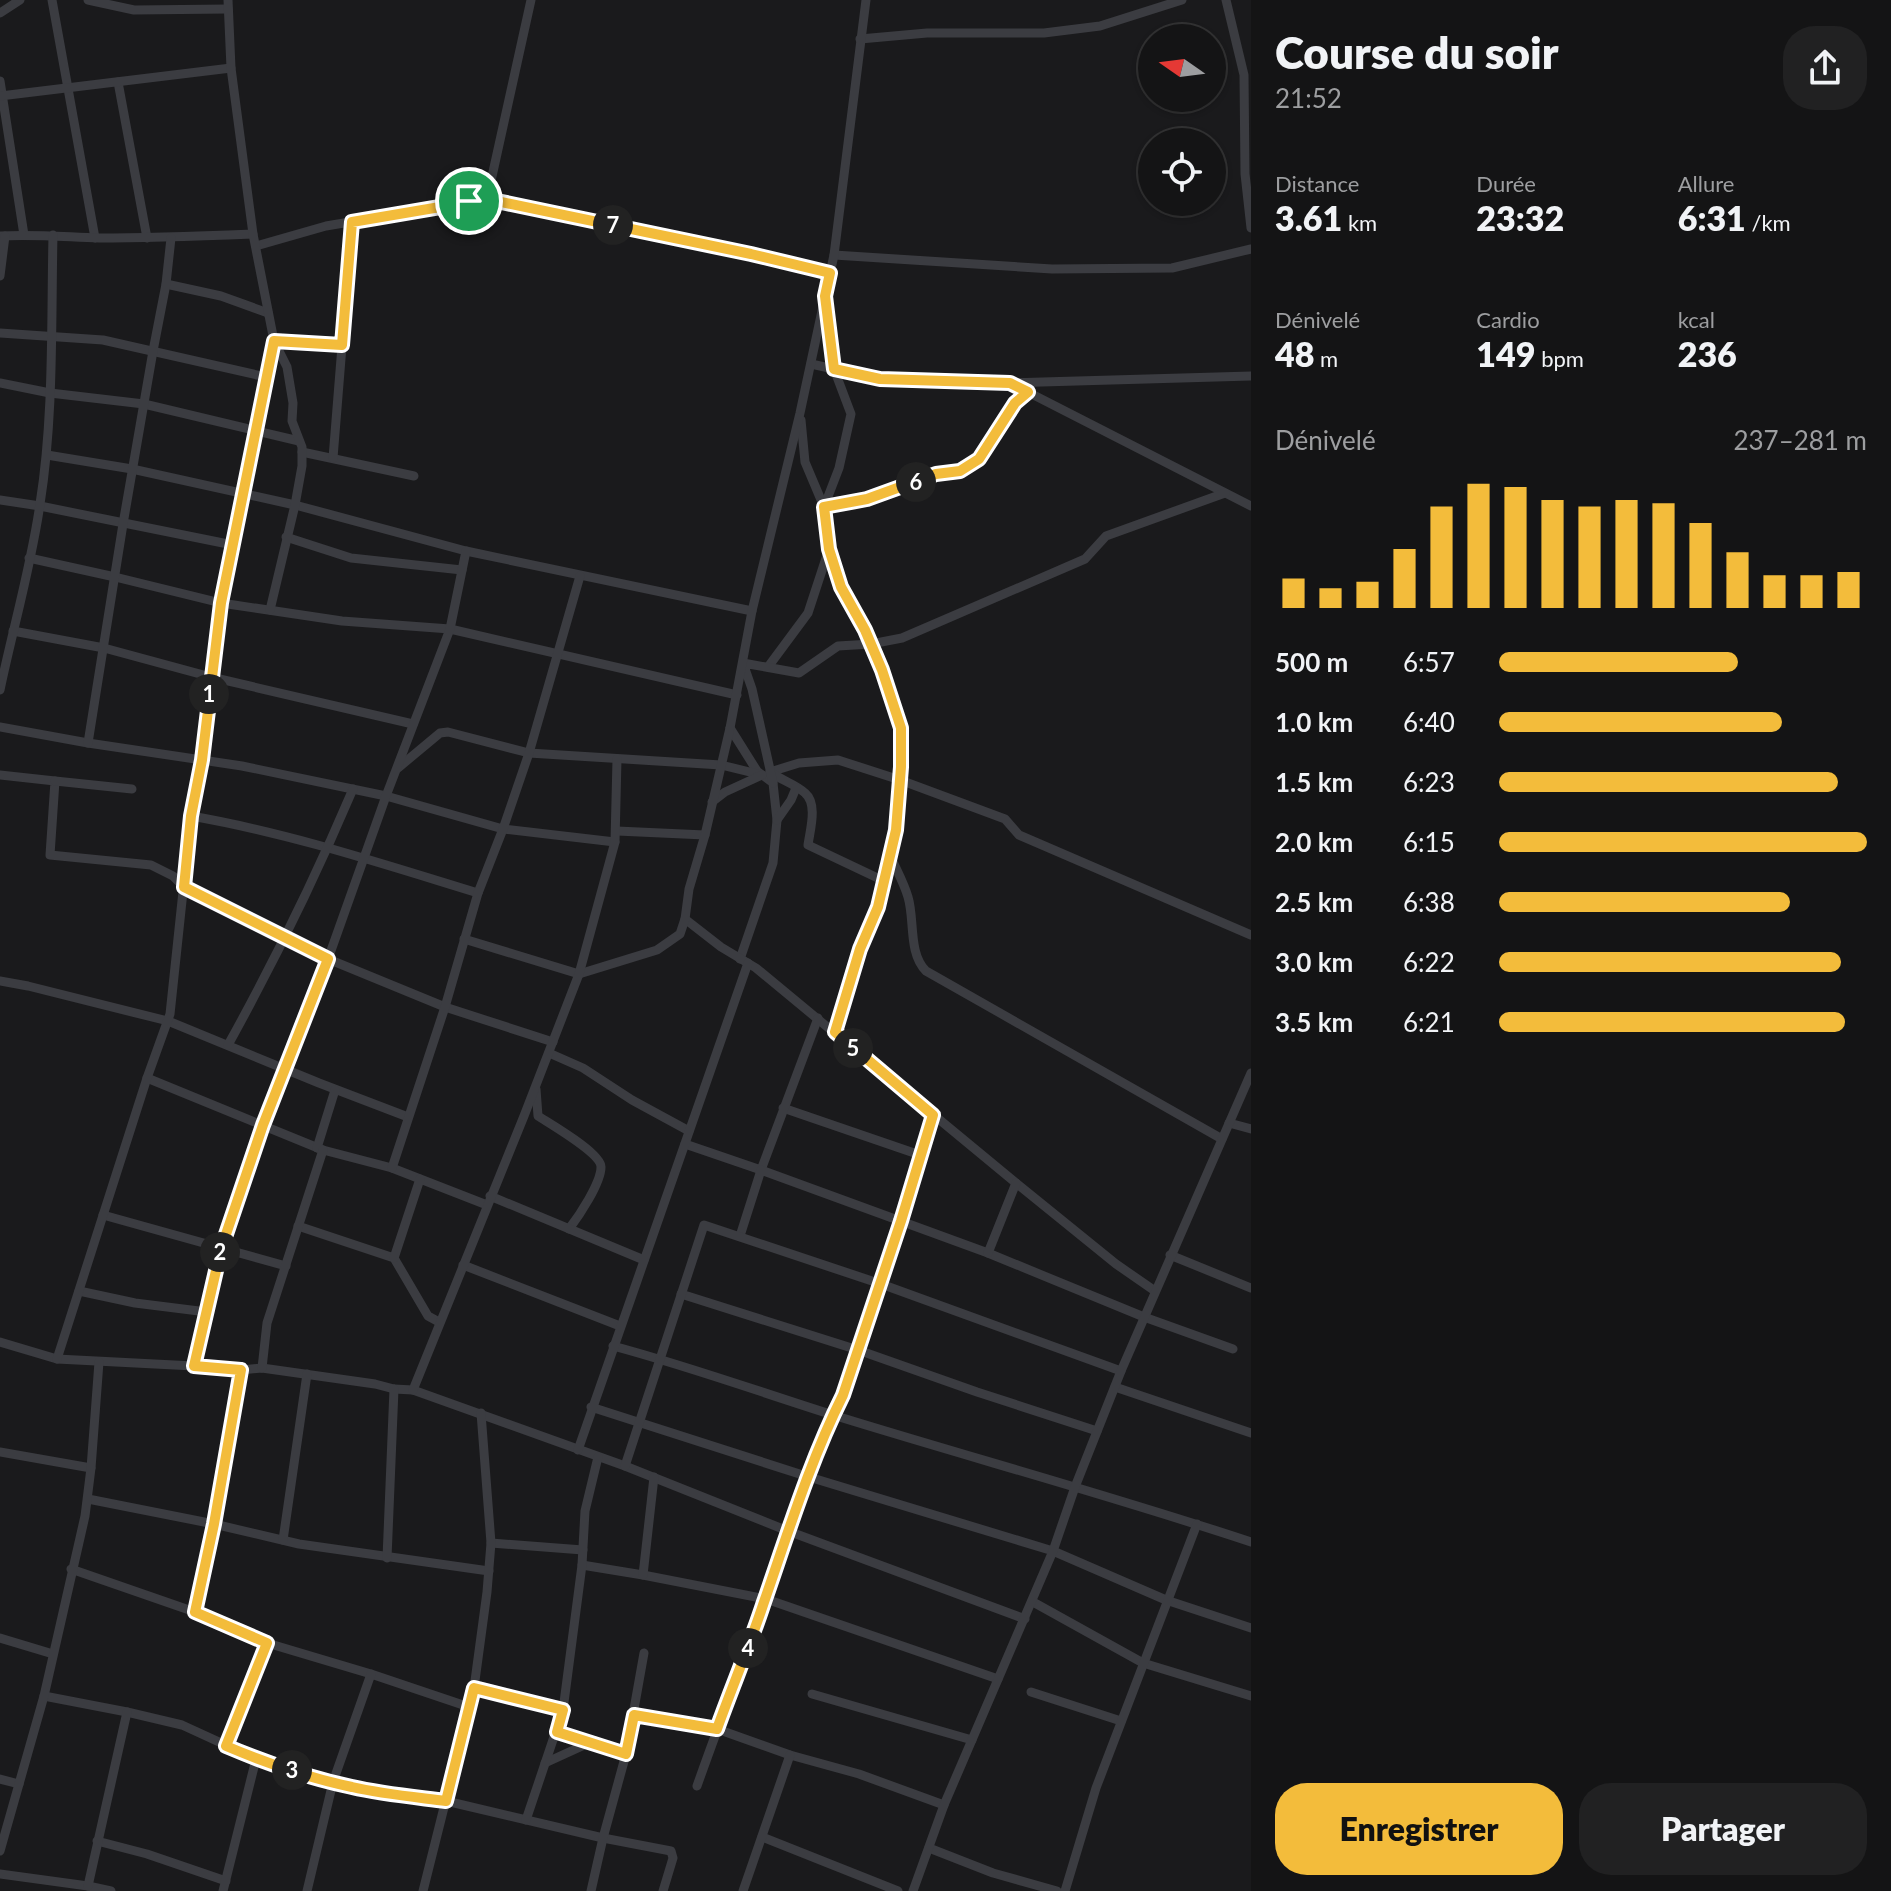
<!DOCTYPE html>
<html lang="fr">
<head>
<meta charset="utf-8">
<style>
	body { margin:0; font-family:Lato,sans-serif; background:#212122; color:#f1f3f6; height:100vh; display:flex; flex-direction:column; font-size:30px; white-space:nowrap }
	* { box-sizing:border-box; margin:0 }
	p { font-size:26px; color:#9d9ea0 }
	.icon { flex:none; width:44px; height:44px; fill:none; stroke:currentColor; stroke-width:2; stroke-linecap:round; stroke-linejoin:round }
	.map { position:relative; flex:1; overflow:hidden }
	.details { display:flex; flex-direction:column; background:#141415; width:640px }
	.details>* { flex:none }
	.needle { width:52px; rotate:284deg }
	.buttons { position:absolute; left:1138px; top:24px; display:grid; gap:16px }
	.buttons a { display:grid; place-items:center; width:88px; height:88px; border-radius:50%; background:#141415; box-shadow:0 2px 6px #0004,0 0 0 2px #333334; font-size:40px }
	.pin { position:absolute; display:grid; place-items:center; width:68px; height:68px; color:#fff; margin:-34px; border:4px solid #fff; border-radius:50%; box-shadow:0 2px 8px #0007 }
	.km { position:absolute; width:40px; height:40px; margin:-20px; border-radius:50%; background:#222; color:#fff; font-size:22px; line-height:40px; text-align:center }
	.round { display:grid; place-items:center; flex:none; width:84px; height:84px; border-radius:32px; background:#212122 }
	.overview { display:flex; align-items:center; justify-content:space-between; height:136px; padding:0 24px }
	h1 { font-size:44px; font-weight:800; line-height:60px }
	.figures { display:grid; grid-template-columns:repeat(3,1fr); gap:12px; height:136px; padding:8px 24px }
	.figures div { display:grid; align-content:center }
	.figures b { font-size:34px; font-weight:800 }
	.figures small { font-size:22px; font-weight:400 }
	.figures p { font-size:22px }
	.chart { height:224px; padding:16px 24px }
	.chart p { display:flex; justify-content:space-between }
	.chart svg { width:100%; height:144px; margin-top:8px; stroke:#f3bc3b; stroke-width:6 }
	.action { display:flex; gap:16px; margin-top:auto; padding:16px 24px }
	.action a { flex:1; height:92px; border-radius:32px; background:#f3bc3b; color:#111; font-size:32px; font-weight:800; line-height:92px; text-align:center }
	.action a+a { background:#212122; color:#f1f3f6 }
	ul { padding:0 24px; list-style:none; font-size:26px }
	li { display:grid; grid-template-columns:128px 96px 1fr; align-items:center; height:60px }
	li i { height:20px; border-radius:10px; background:#f3bc3b }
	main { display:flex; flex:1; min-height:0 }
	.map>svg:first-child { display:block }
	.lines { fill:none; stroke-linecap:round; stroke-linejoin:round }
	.street { stroke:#3b3c41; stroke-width:9 }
	.route-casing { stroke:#fff; stroke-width:16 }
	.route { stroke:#f3bc3b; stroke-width:10 }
</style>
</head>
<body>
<main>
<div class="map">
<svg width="1251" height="1891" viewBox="0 0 1251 1891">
	<rect width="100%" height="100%" fill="#1a1a1c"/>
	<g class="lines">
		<!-- street -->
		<g class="street">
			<path d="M 52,0 L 95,238"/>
			<path d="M 88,0 L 134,10 L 228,9"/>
			<path d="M 1226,0 L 1244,75 L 1245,174 L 1251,228"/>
			<path d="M 0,13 L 20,0"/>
			<path d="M 860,39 L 927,33 L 1044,33 L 1100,26 L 1182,0"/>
			<path d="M 0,81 L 24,235"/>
			<path d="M 118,82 L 147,238"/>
			<path d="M 0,96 L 231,68"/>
			<path d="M 487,199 L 531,0"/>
			<path d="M 0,236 C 33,234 66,237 99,238 C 150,238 202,236 253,234"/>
			<path d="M 256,246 L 326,226 L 487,199 L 751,254 L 830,273"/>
			<path d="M 834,255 L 1052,269 L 1172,268 L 1251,249"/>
			<path d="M 0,276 L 5,236"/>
			<path d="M 166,284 L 221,296 L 268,313"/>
			<path d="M 0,333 L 103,340 L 266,377"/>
			<path d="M 811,364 L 880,379 L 918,381 L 1010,383 L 1251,376"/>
			<path d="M 0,383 L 50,393 L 144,404 L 299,441"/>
			<path d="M 1012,384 L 1251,506"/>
			<path d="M 801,420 L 805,462 L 824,507 L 829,549 L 841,587 L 865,630 L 882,670 L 901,728 L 901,767 L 896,830 L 878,907 L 860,949 L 835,1032"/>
			<path d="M 302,452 L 414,476"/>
			<path d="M 47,455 L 132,469 L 295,505 L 466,551 L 752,611"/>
			<path d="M 333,458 L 352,222"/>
			<path d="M 0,500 L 40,506 L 233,545"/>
			<path d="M 824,507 L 867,499 L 936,474 L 960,471 L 979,459 L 1015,403 L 1028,392"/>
			<path d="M 824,507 L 839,468 L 851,414 L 834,369 L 826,304"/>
			<path d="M 286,537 L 351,558 L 462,570"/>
			<path d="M 29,558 L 115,577 L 221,603 L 342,621 L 450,629 L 737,695"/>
			<path d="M 270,610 L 295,505 L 302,466 L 302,447 L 292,421 L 293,403 L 287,367 L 274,341 L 342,345"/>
			<path d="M 13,631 L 104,648 L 211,677 L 413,724"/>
			<path d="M 768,667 L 808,613 L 829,549"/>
			<path d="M 0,690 C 13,628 31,567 40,504 C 54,416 51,325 53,235"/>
			<path d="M 0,727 L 88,743 L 242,766 L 386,796 L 503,829 L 615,842"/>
			<path d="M 730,728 L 757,771 L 773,783 L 777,820 L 773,863 L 740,959"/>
			<path d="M 88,743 L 123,524 L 153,351 L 166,284 L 171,238"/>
			<path d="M 398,768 L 440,733 L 448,732 L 529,753 L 721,765 L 762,775"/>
			<path d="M 770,772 L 799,763 L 838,760 L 900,780 L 1005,819 L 1019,835 L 1251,935"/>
			<path d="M 770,772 C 781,780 795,784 805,793 C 818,804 810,830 808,845 L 884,881"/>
			<path d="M 0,775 L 55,781 L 50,855 L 151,865 L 173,876 L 184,887 L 328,959 L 445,1007 L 553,1042"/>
			<path d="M 55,781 L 132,789"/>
			<path d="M 773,783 L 752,689 L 743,663 L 799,673 L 838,646 L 871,644 L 902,638 L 1085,559 L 1106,536 L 1225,493"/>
			<path d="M 712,802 L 725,792 L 762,775"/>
			<path d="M 191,816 C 289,833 383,864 478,893"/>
			<path d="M 777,820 L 791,800 L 796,788"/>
			<path d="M 617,831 L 705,835"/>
			<path d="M 890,855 C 896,869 904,883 908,897 C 915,920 908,953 926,971 L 1222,1139"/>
			<path d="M 685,919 L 721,947 L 756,968 L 1016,1183 L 1116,1264 L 1155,1291"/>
			<path d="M 464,939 L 579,974 L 657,950 L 680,934 L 685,919 L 689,889 L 705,835 L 730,728 L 752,611 L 800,413 L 834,255 L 866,0"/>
			<path d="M 0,981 L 28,986 L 168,1021 L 319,1083 L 408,1117"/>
			<path d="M 228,1045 C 274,962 316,876 353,789"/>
			<path d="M 549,1053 L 583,1068 L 632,1100 L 689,1131"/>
			<path d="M 147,1078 L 323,1150 L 392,1168 L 487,1205"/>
			<path d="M 536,1089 L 538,1116 C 550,1124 601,1153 601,1167 C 601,1183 579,1216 569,1229"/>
			<path d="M 783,1108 L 920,1155"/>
			<path d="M 933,1115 L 901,1221 L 858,1350 L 977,1392 L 1097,1431"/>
			<path d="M 1229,1123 L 1251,1129"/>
			<path d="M 685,1144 L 761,1170 L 818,1018"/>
			<path d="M 317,1148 L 335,1090"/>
			<path d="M 392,1168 L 445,1007 L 478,893 L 503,829 L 529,753 L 580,576"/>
			<path d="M 490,1196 L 644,1260"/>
			<path d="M 103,1215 L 286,1266"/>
			<path d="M 298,1226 L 394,1258 L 428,1316 L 439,1322"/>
			<path d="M 740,1236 L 761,1170 L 988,1253 L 1144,1317 L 1233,1349"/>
			<path d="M 988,1253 L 1016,1183"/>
			<path d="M 1170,1255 L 1251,1288"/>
			<path d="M 394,1258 L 420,1179"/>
			<path d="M 463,1265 L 620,1326"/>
			<path d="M 79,1291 L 135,1303 L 207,1312"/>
			<path d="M 681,1294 L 858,1350 C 837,1410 812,1468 789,1527 C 775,1565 765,1605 750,1643 C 732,1690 714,1738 697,1786"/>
			<path d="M 0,1342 L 57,1359 L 194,1366 L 241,1370 L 262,1368 L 375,1384 L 394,1389 L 413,1390 L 625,1466 L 788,1531 L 1025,1619"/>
			<path d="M 613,1346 C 688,1366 760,1392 833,1415 C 972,1458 1113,1496 1251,1542"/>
			<path d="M 57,1359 L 147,1078 L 170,1014 L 191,816 L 202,760 L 221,603 L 274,341 L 253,234 L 231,68 L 228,0"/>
			<path d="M 194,1366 L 221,1249 L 263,1125 L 328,959 L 386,796 L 450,629 L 466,551"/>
			<path d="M 262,1368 L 267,1323 L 323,1150"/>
			<path d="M 1115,1387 L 1251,1433"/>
			<path d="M 413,1390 L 524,1116 L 579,974 L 615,842 L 617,759"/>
			<path d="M 591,1407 L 809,1477 L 1053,1551 L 1166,1600 L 1251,1628"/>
			<path d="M 578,1450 L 748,963"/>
			<path d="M 0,1452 L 91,1468"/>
			<path d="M 625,1466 L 704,1225 L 881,1284 L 1121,1371"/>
			<path d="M 88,1499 L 214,1524 L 299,1544 L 489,1571"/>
			<path d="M 283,1540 L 307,1374"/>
			<path d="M 491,1543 L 583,1550"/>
			<path d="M 387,1558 L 394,1389"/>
			<path d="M 582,1565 L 643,1575 L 766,1599 L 998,1679"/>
			<path d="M 71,1569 L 195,1612 L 267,1643 L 371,1674 L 469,1707"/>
			<path d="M 643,1575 L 654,1477"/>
			<path d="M 1033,1602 L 1143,1663 L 1251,1696"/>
			<path d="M 195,1612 L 214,1524 L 241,1370"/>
			<path d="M 0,1638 L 53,1654"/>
			<path d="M 474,1688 L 563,1710"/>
			<path d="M 1031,1692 L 1121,1721"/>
			<path d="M 812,1694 L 972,1740"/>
			<path d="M 44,1696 L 127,1712 L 182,1725 L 256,1759 L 354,1788 L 446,1801 L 603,1838 L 671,1851 L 673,1858 L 663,1891"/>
			<path d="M 634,1715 L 717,1729 L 790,1755 L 859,1774 L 944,1805"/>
			<path d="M 557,1732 L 626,1754"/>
			<path d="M 226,1746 L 267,1643"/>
			<path d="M 545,1763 L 591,1742"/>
			<path d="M 0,1779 L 19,1784"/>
			<path d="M 526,1820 L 563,1710 L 582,1565 L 585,1511 L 598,1457"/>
			<path d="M 762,1837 L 898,1891"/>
			<path d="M 97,1841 L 147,1854 L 226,1881"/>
			<path d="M 929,1848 L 993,1873 L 1057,1891"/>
			<path d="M 0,1851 L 44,1696 L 85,1516 L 91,1468 L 99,1362"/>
			<path d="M 0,1874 L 88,1886 L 111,1891"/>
			<path d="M 88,1886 L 127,1712"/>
			<path d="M 223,1891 L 256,1759"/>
			<path d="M 307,1891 L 333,1782 L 371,1674"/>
			<path d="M 423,1891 L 474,1688 L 487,1592 L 491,1543 L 481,1413"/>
			<path d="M 591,1891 L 603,1838 L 626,1754 L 644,1653"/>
			<path d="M 743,1891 L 790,1755"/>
			<path d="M 913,1891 L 944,1805 L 1053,1551 L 1075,1487 L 1121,1371 L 1251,1073"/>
			<path d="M 1065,1891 L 1096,1788 L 1197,1524"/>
		</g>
	</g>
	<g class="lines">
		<defs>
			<path id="route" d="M 487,199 L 751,254 L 830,273 L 825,296 L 834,369 L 880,379 L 1010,383 L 1028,392 L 1015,403 L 979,459 L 960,471 L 936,474 L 867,499 L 824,507 L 829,549 L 841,587 L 865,630 L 882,670 L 901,728 L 901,767 L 896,830 L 878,907 L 860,949 L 835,1032 L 933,1115 L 901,1221 L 843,1395 C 810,1461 788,1533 764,1602 C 750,1645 732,1687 717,1729 L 634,1715 L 626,1754 L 557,1732 L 563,1710 L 474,1688 L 446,1801 C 415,1797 382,1794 352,1787 C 309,1778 266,1763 226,1746 L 267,1643 L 195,1612 L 214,1524 L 241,1370 L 194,1366 L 221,1249 L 263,1125 L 328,959 L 184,887 L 191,816 L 202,760 L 221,603 L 274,341 L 342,345 L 352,222 Z"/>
		</defs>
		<!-- route casing -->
		<use href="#route" class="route-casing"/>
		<!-- route -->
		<use href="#route" class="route"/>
	</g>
</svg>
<div class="buttons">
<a><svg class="needle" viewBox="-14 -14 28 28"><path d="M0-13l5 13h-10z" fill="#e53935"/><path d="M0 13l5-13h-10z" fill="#9d9ea0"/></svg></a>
<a><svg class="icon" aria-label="locate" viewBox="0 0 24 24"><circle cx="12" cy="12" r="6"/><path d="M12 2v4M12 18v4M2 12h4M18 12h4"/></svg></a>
</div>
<div class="pin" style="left:469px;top:201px;background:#1e9e55"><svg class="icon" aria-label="arrive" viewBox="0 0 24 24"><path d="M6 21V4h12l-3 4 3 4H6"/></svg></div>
<b class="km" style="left:209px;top:694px">1</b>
<b class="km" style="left:220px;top:1252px">2</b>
<b class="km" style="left:292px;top:1770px">3</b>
<b class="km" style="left:748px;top:1648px">4</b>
<b class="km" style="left:853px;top:1048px">5</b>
<b class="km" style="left:916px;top:482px">6</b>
<b class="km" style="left:613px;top:225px">7</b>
</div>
<section class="details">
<div class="overview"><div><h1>Course du soir</h1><p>21:52</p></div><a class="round"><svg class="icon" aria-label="share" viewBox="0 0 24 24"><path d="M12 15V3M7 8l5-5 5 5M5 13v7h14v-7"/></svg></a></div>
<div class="figures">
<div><p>Distance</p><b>3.61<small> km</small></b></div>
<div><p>Durée</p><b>23:32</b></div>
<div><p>Allure</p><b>6:31<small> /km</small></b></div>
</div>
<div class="figures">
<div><p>Dénivelé</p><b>48<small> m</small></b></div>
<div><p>Cardio</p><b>149<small> bpm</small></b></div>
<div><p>kcal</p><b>236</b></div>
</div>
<div class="chart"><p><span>Dénivelé</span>237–281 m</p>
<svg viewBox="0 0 160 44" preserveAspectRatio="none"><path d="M5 44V35M15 44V38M25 44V36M35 44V26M45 44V13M55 44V6M65 44V7M75 44V11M85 44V13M95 44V11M105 44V12M115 44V18M125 44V27M135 44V34M145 44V34M155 44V33"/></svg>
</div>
<ul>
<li><b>500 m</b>6:57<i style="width:65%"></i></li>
<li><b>1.0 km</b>6:40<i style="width:77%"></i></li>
<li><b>1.5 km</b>6:23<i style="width:92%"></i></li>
<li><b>2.0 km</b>6:15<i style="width:100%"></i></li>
<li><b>2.5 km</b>6:38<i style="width:79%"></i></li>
<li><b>3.0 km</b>6:22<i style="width:93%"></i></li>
<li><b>3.5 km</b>6:21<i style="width:94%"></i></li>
</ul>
<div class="action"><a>Enregistrer</a><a>Partager</a></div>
</section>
</main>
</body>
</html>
